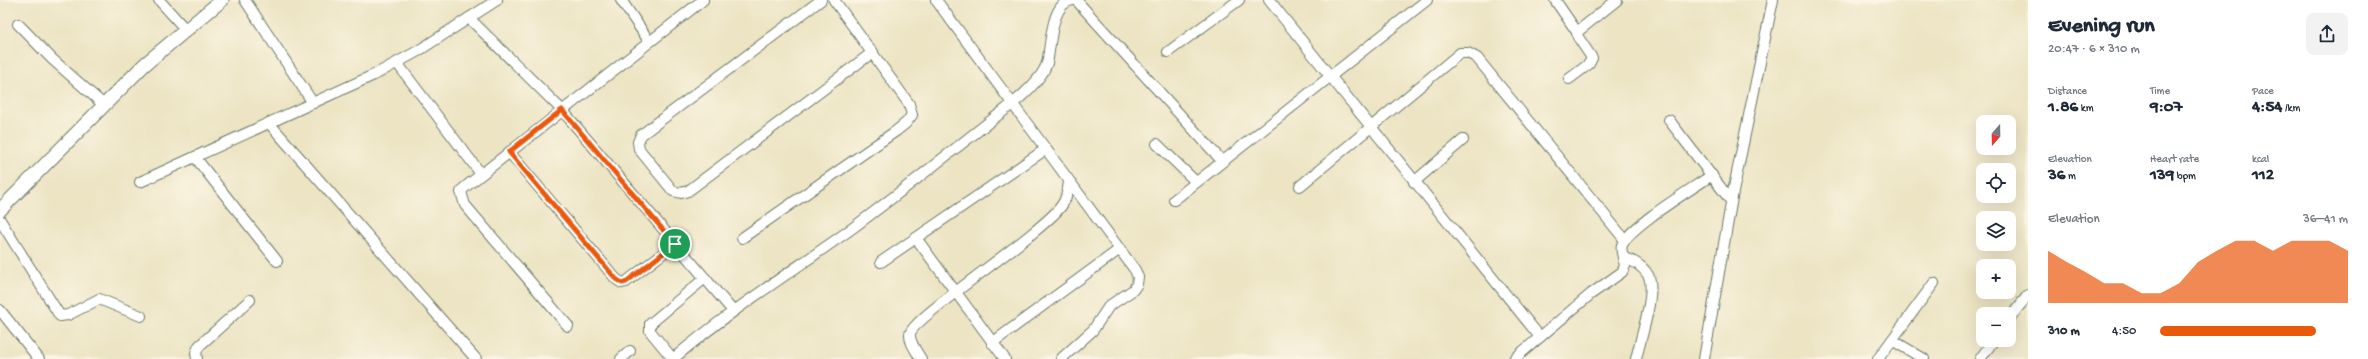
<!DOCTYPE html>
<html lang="en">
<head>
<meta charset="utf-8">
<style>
	body { margin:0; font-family:"Gochi Hand",sans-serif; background:#f2f2f3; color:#1f2937; height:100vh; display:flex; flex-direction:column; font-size:15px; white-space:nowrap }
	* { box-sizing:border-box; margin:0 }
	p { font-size:13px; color:#747a83 }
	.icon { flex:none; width:22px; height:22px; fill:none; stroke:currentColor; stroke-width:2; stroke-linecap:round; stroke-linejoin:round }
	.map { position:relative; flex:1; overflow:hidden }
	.sheet { display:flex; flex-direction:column; background:#fff; width:340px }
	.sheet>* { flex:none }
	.needle { width:26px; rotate:200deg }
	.tools { position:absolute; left:1976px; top:115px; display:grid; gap:8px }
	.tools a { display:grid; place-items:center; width:40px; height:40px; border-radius:8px; background:#fff; box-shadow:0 4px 16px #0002; font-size:20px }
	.pin { position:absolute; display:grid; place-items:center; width:34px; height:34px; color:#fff; margin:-17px; border:2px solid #fff; border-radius:50%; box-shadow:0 1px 4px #0007 }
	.round { display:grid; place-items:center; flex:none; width:42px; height:42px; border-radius:8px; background:#f2f2f3 }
	.head { display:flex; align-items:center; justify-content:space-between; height:68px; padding:0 20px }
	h1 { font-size:22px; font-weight:700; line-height:30px }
	.metrics { display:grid; grid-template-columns:repeat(3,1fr); gap:6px; height:68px; padding:4px 20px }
	.metrics div { display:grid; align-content:center }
	.metrics b { font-size:17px; font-weight:700 }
	.metrics small { font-size:11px; font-weight:400 }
	.metrics p { font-size:11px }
	.chart { height:112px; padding:8px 20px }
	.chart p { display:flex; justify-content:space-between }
	.chart svg { width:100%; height:72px; margin-top:4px; fill:#ea580c; opacity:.7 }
	ul { padding:0 20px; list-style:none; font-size:13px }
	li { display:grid; grid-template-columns:64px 48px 1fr; align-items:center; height:30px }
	li i { height:10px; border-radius:5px; background:#ea580c }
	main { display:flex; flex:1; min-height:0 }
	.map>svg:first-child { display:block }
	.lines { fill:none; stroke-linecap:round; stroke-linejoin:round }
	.minor-casing { stroke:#677766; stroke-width:12 }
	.major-casing { stroke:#677766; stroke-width:15 }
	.minor { stroke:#fff; stroke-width:10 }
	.major { stroke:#fff; stroke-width:13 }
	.route-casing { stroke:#fff; stroke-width:8 }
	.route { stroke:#ea580c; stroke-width:5 }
</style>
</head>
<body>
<main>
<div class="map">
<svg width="2028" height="359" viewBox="0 0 2028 359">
	<rect width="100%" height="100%" fill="#fcf5e5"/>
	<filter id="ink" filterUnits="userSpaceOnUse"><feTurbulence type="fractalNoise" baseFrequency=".025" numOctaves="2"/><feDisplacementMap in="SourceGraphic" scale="8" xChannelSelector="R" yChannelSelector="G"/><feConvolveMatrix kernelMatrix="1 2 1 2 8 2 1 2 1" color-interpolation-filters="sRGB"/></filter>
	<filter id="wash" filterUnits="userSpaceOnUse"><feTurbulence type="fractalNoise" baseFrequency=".012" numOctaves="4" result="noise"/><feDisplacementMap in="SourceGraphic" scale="16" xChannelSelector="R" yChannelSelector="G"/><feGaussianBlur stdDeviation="0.9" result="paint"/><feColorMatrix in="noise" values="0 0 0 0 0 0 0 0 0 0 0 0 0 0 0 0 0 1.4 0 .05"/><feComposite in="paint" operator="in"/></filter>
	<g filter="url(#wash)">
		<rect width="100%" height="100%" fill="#ece4c3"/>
	</g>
	<g filter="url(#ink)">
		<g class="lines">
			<defs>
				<g id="minor">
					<path d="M 159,0 L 186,30"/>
					<path d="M 245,0 L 313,103"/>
					<path d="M 621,0 L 649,41"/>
					<path d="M 821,0 L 641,135 L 638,142 L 639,149 L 673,191 L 681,193 L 688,191 L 873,52"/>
					<path d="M 936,0 L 1135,270 L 1138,277 L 1137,284 L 1133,290 L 1109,306 L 1093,330 L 1061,359"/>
					<path d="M 1076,0 L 1222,161"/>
					<path d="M 1269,0 L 1540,337"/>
					<path d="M 1555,0 L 1577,32"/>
					<path d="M 469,18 L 562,110 L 732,310"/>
					<path d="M 18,24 L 52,59 L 104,105"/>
					<path d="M 1168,52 L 1239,0"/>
					<path d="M 397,63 L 481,174"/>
					<path d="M 1569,79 L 1589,64 L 1592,58 L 1578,37 L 1577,32 L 1617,0"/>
					<path d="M 1669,120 L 1731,201"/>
					<path d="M 269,123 L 476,359"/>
					<path d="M 1157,144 L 1196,182"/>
					<path d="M 509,152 L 616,279 L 622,283 L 626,282 L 675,244"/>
					<path d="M 195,157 L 277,261"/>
					<path d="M 140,182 L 376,74 L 418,51 L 497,0"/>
					<path d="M 1414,182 L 1463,140"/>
					<path d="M 1300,186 L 1460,53 L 1468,53 L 1477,58 L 1625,240"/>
					<path d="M 1174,200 L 1427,0"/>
					<path d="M 0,220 L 60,316 L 68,315 L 99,299 L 141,316"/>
					<path d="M 742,238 L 896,131 L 906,123 L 912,115 L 909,104 L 834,0"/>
					<path d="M 916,238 L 1005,359"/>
					<path d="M 1623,257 C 1633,261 1642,265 1648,275 C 1657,290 1640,340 1636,359"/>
					<path d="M 881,262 L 1046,149"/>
					<path d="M 0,310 L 39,359"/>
					<path d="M 2009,319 L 2028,295"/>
					<path d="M 568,326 L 465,205 L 461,192 L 464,188 L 703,0"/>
					<path d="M 1892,340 L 1924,359"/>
					<path d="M 992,343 L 1120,249"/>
					<path d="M 197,359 L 196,353 L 199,346 L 250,300"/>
					<path d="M 621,359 L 630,351"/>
					<path d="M 673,359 C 730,310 793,271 854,227 C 901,192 947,155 993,119 C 1009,107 1041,83 1047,63 C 1051,48 1050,2 1073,0"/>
					<path d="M 673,359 L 650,331 L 650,324 L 705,278"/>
					<path d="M 921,359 C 917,352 909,342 910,334 C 912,317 1042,234 1062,205 C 1067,198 1068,190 1069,182"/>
					<path d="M 1514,359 L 1591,294 L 1622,272 L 1625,266 C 1624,259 1620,251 1622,245 C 1630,226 1692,189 1712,175"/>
					<path d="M 1704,359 L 1733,192 L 1773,0"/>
					<path d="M 1878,359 L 1934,283"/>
					<path d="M 1980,359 L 1994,340"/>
				</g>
				<path id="major" d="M 0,210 L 144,65 L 222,0"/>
			</defs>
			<!-- minor casing -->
			<use href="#minor" class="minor-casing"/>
			<!-- major casing -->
			<use href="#major" class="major-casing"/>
			<!-- minor -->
			<use href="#minor" class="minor"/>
			<!-- major -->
			<use href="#major" class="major"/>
		</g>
	</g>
	<g class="lines" filter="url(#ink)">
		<defs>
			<path id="route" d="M 562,110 L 675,244 L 626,282 L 622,283 L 616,279 L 509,152 Z"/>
		</defs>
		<!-- route casing -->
		<use href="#route" class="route-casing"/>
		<!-- route -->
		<use href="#route" class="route"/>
	</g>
</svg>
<div class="tools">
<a><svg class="needle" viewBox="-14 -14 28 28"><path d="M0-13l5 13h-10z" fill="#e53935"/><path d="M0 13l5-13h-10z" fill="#747a83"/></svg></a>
<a><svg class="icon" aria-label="locate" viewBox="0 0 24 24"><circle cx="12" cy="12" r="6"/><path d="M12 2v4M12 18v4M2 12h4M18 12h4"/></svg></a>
<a><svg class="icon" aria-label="layers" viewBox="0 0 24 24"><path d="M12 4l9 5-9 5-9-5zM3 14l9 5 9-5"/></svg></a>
<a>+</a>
<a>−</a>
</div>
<div class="pin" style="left:675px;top:244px;background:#1e9e55"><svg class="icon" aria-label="arrive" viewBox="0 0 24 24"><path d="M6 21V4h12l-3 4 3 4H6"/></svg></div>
</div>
<section class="sheet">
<div class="head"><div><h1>Evening run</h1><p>20:47 · 6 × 310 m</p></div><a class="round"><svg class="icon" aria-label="share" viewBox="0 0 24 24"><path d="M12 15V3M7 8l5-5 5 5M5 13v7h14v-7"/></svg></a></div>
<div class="metrics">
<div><p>Distance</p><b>1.86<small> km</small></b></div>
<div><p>Time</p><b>9:07</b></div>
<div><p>Pace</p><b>4:54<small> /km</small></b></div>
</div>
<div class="metrics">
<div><p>Elevation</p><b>36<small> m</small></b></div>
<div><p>Heart rate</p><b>139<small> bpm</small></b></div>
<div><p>kcal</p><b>112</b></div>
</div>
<div class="chart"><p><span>Elevation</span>36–41 m</p>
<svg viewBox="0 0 160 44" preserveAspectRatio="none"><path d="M0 44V12L10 19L20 25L30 32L40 32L50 38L60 38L70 32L80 19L90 12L100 6L110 6L120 12L130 6L140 6L150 6L160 12V44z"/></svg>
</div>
<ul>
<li><b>310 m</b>4:50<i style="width:83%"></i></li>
</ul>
</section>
</main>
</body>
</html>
